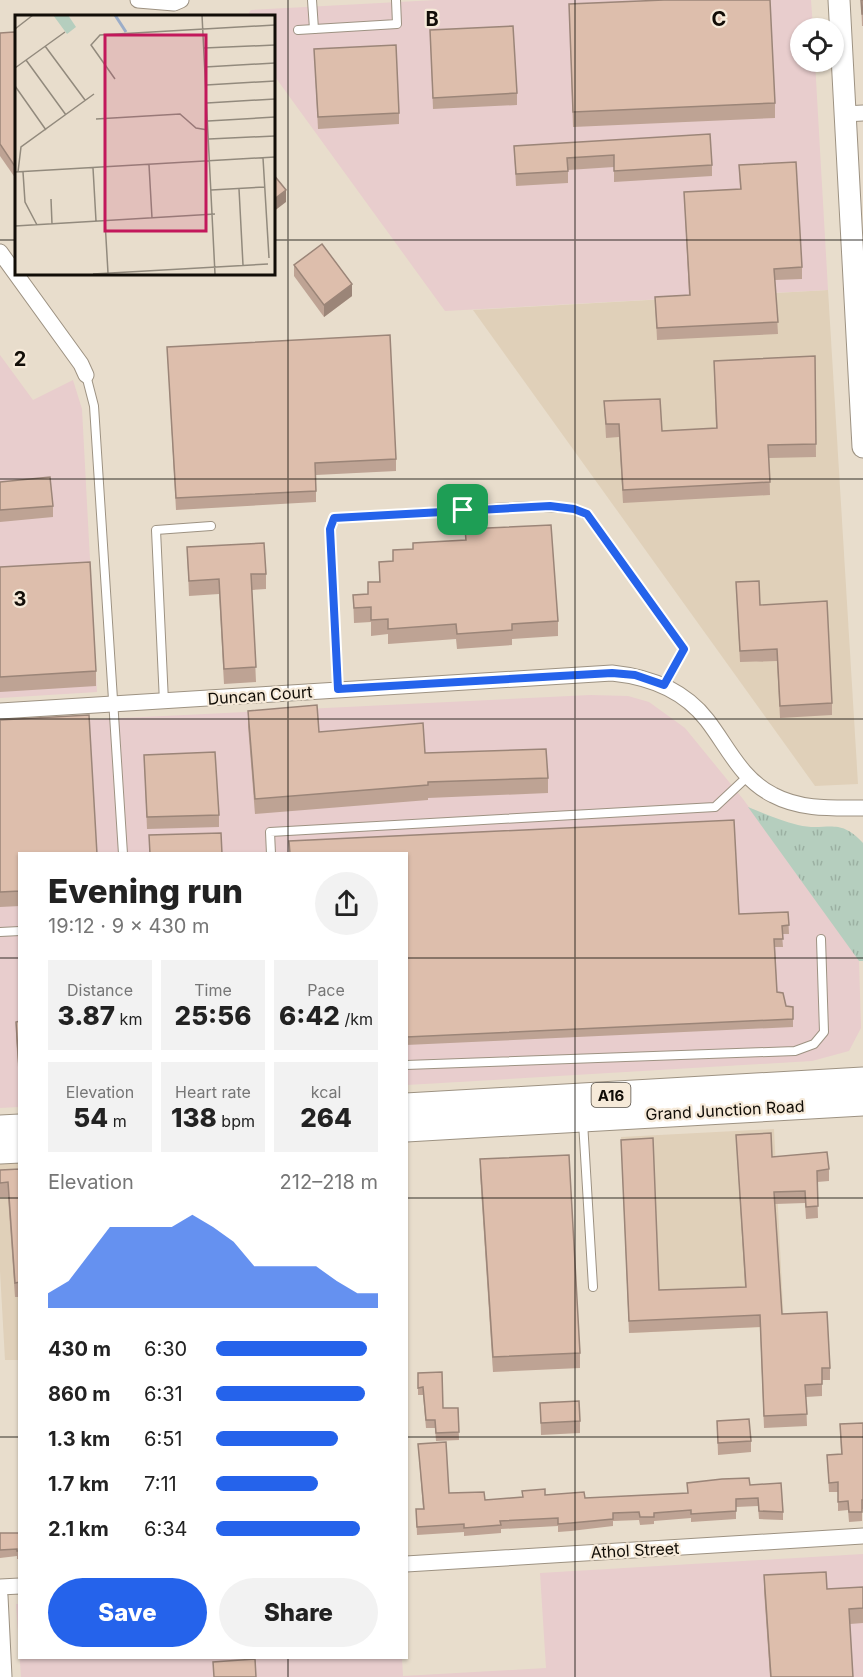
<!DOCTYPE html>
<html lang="en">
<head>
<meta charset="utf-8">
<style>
	body { margin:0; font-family:Inter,sans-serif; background:#f2f2f2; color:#222; height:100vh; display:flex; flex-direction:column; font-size:22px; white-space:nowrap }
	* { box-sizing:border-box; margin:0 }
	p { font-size:20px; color:#767676 }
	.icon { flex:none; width:33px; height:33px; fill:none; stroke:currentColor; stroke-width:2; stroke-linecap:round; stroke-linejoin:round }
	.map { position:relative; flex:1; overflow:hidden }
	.drawer { position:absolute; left:18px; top:852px; width:390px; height:807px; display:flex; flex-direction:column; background:#fff; border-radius:0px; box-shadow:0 2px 4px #0004 }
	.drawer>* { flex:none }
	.buttons { position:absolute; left:790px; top:18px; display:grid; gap:12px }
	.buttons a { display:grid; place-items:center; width:54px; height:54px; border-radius:50%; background:#fff; box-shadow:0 2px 4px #0004; font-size:30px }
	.pin { position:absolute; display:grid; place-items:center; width:51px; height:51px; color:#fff; margin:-26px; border-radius:12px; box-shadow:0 3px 9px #0006 }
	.round { display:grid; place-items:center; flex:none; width:63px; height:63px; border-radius:32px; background:#f2f2f2 }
	.overview { display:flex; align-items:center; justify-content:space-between; height:102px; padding:0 30px }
	h1 { font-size:33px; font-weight:800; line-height:45px }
	.figures { display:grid; grid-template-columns:repeat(3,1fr); gap:9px; height:102px; padding:6px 30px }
	.figures div { display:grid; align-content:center; border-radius:0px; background:#f2f2f2; text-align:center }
	.figures b { font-size:26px; font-weight:800 }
	.figures small { font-size:16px; font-weight:400 }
	.figures p { font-size:16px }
	.chart { height:168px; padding:12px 30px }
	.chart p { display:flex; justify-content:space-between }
	.chart svg { width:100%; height:108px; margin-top:6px; fill:#2563eb; opacity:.7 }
	.action { display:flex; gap:12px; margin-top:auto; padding:12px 30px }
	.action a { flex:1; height:69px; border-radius:36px; background:#2563eb; color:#fff; font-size:24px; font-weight:800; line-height:69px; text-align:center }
	.action a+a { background:#f2f2f2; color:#222 }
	ul { padding:0 30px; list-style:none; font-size:20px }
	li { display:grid; grid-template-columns:96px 72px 1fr; align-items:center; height:45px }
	li i { height:15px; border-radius:8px; background:#2563eb }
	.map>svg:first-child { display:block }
	.built { fill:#e0d0b9 }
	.industrial { fill:#e8cdcd }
	.grass { fill:url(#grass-tufts) }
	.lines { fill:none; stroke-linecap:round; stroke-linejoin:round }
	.lane-casing { stroke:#9d9282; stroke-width:10 }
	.street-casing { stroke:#9d9282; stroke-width:17 }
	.secondary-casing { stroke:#9d9282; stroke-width:23 }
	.highway-casing { stroke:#9d9282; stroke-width:29 }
	.lane { stroke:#fff; stroke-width:8 }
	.street { stroke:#fff; stroke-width:15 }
	.secondary { stroke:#fff; stroke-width:21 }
	.highway { stroke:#fff; stroke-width:27 }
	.wall { fill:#bea394 }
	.shaded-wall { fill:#9b8578 }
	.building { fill:#ddbeac; stroke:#9b8578; stroke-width:1.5 }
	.route-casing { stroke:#fff; stroke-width:12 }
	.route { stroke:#2563eb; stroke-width:8 }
	.grid { fill:none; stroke:#110d07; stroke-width:1.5; stroke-opacity:0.55 }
	.labels { text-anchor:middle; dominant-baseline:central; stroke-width:4.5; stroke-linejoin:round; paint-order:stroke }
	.shield { fill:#f6ead9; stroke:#564f46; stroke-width:1.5 }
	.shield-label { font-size:15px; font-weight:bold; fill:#110d07 }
	.street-label { font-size:16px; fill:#110d07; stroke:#f6ead9 }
	.inset-river { fill:none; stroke:#9badc8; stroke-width:3 }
	.inset-road { fill:none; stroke:#928a7d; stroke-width:1.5 }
	.view { fill:#c2185b; fill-opacity:0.15; stroke:#c2185b; stroke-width:3 }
	.inset-edge { fill:none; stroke:#110d07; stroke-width:3 }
	.grid-label { font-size:20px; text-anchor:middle; font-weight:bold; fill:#110d07; stroke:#f6ead9; stroke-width:4.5; stroke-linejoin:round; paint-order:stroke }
</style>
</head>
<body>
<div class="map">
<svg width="863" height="1677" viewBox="0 0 863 1677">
	<defs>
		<pattern id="grass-tufts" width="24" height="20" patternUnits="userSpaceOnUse" patternTransform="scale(1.5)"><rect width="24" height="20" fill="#b5cebe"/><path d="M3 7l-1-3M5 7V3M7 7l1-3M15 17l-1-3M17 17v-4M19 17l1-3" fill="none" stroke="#9bb0a2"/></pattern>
	</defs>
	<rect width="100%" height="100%" fill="#e8ddcc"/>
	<!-- built -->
	<g class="built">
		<path d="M 828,290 L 858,784 L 815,786 L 473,310 Z"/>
		<path d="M 774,1129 L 784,1326 L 632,1333 L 621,1137 Z"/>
		<path d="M 19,1162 L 19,1360 L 5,1360 L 0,1271 L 0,1163 Z"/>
	</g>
	<!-- industrial -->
	<g class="industrial">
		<path d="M 436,0 L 811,0 L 813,28 L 801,28 L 801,62 L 815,62 L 828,290 L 445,311 L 273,74 L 273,16 L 247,16 L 251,10 Z"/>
		<path d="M 0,355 L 33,400 L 73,380 L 82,409 L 97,692 L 0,698 Z"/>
		<path d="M 590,695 L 628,696 L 649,702 L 685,728 L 743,799 L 847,940 L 859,961 L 861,1028 L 849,1051 L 812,1061 L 407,1085 L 406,854 L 20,854 L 19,1107 L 0,1108 L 0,724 Z"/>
		<path d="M 863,1554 L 863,1677 L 21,1677 L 16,1604 L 19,1604 L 20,1658 L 402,1658 L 403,1676 L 546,1668 L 540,1573 Z"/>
	</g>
	<!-- grass -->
	<path class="grass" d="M 748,807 C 765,814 781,821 798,825 C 826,832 839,816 863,843 L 863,961 L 859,961 Z"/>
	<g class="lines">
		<defs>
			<g id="lane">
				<path d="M 312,0 L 314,29"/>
				<path d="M 298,30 L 397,24 L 396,0"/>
				<path d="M 86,375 L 94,406 L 123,854"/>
				<path d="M 338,689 L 330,529 L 334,518 L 528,506 L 574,509 L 587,515 L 684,649 L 665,685"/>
				<path d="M 164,702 L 156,530 L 211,526"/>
				<path d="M 271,854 L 270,832 L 715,807 L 747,777"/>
				<path d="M 0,932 L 20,931"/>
				<path d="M 406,1065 L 795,1051 L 814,1044 L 824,1032 L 821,939"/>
				<path d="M 583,1122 L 593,1287"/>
			</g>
			<g id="street">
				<path d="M 138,0 L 174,3 L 181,0"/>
				<path d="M 845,114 L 863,113"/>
				<path d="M 0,252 L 81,364 L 86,375"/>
				<path d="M 0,711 L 612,673 C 650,677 684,690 707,720 C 728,747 741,779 773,795 C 801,810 833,808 863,808"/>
				<path d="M 406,1564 L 863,1536"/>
				<path d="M 0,1587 L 20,1586"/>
				<path d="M 0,1596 L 4,1677"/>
			</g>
			<path id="secondary" d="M 839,0 L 863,447"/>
			<g id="highway">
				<path d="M 406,1107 L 863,1081"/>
				<path d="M 406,1128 L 863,1102"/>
				<path d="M 0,1129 L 20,1128"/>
				<path d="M 0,1150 L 20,1149"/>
			</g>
		</defs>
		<!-- lane casing -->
		<use href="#lane" class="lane-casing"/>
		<!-- street casing -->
		<use href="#street" class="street-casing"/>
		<!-- secondary casing -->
		<use href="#secondary" class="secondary-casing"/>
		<!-- highway casing -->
		<use href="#highway" class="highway-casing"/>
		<!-- lane -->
		<use href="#lane" class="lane"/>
		<!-- street -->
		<use href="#street" class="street"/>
		<!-- secondary -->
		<use href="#secondary" class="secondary"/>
		<!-- highway -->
		<use href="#highway" class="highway"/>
	</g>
	<!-- wall -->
	<g class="wall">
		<path d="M 861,0 L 863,0 L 863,26 L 862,26 Z"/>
		<path d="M 569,4 L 775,103 L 775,118 L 573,127 Z"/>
		<path d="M 430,30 L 517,93 L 517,105 L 433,109 Z"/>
		<path d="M 0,33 L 16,35 L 16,179 L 0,156 Z"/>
		<path d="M 314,49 L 399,113 L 399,124 L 318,129 Z"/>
		<path d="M 514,146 L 712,165 L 712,176 L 614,182 L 614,167 L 568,170 L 568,183 L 516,186 Z"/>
		<path d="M 739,165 L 802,267 L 802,279 L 775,280 L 778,334 L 657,340 L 655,297 L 689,295 L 684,192 L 740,189 Z"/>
		<path d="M 294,265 L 352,296 L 324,317 L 294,276 Z"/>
		<path d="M 167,347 L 396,459 L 396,471 L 316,475 L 316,502 L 176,510 Z"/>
		<path d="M 815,356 L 816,457 L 769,458 L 770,495 L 623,503 L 619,437 L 606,438 L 604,401 L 662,431 L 716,428 L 714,361 Z"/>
		<path d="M 0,482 L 53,506 L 53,517 L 0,522 Z"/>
		<path d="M 465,529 L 558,621 L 558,636 L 512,639 L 512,645 L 457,649 L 456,639 L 388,644 L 388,634 L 371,636 L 371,622 L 354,623 L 353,595 L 368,594 L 368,582 L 379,582 L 379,562 L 393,561 L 393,550 L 413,549 L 465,540 Z"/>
		<path d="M 187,547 L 266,574 L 266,589 L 252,590 L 256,682 L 224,684 L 219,594 L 189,596 Z"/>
		<path d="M 0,567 L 96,671 L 96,686 L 0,692 Z"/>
		<path d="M 736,582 L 760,605 L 832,703 L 832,715 L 780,718 L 777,661 L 740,662 Z"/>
		<path d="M 248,711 L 319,732 L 548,778 L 548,793 L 428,798 L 428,800 L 255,814 L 248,726 Z"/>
		<path d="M 0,720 L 20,854 L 20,906 L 0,907 Z"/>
		<path d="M 144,755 L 219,815 L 219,827 L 147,829 Z"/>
		<path d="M 406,854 L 739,914 L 788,912 L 789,934 L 782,934 L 783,947 L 775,947 L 777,992 L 786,1006 L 793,1007 L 793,1027 L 406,1045 Z"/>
		<path d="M 20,1021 L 20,1097 L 16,1037 L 16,1022 Z"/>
		<path d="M 736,1135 L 772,1157 L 829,1169 L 829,1181 L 817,1182 L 818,1218 L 806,1219 L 805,1203 L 775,1204 L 782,1314 L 830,1368 L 830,1380 L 822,1380 L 822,1396 L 806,1397 L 807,1426 L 764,1428 L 760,1327 L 629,1333 L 621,1140 L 659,1290 L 745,1287 Z"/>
		<path d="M 480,1159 L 580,1353 L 580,1368 L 493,1372 L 480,1174 Z"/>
		<path d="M 20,1169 L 20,1297 L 15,1297 L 8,1197 L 0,1197 L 0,1170 Z"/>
		<path d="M 418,1373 L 443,1408 L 458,1408 L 459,1440 L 436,1441 L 435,1428 L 426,1428 L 423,1395 L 418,1395 Z"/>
		<path d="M 540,1403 L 580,1421 L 580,1433 L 541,1435 Z"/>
		<path d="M 717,1421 L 751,1441 L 751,1452 L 718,1455 Z"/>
		<path d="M 863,1423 L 863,1509 L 862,1509 L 862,1521 L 849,1522 L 848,1510 L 838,1511 L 838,1492 L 829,1492 L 827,1455 L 841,1454 L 840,1424 Z"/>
		<path d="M 418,1444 L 449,1493 L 485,1500 L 545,1495 L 585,1498 L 687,1493 L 750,1485 L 783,1512 L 783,1520 L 759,1519 L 758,1506 L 736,1507 L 736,1519 L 691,1522 L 691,1518 L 654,1521 L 654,1524 L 640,1525 L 639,1520 L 613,1521 L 613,1526 L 571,1531 L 558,1532 L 558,1526 L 501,1529 L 501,1533 L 464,1536 L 464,1532 L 417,1535 L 416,1509 L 423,1509 Z"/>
		<path d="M 0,1533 L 20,1533 L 20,1559 L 17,1559 L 17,1556 L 0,1558 Z"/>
		<path d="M 764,1575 L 827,1589 L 863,1587 L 863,1623 L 850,1624 L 853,1677 L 770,1677 L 764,1590 Z"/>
	</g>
	<!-- shaded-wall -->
	<g class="shaded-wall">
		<path d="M 286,190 L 286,202 L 273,212 L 273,200 Z"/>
		<path d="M 352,284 L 352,296 L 324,317 L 324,305 Z"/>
	</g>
	<!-- building -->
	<g class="building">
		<path d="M 664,0 L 770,0 L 775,103 L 573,112 L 569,4 Z"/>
		<path d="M 861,0 L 863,0 L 863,14 L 862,14 Z"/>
		<path d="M 513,26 L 517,93 L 433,98 L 430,30 Z"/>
		<path d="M 14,32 L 16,35 L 16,168 L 0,144 L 0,33 Z"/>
		<path d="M 396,45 L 399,113 L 318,117 L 314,49 Z"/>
		<path d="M 710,134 L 712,165 L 614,171 L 614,155 L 567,158 L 568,171 L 516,174 L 514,146 Z"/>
		<path d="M 796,162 L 802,267 L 774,269 L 778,322 L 657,328 L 655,297 L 690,295 L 684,192 L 741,189 L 739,165 Z"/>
		<path d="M 273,174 L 286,190 L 273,200 Z"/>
		<path d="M 322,244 L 352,284 L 324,305 L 294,265 Z"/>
		<path d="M 390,335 L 396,459 L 315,463 L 316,491 L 176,498 L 167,347 Z"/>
		<path d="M 815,356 L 816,444 L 768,445 L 770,482 L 623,490 L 619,424 L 606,424 L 604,401 L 660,399 L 662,431 L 717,428 L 714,361 Z"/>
		<path d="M 50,477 L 53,506 L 0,510 L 0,482 Z"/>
		<path d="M 551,525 L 558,621 L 512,624 L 512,630 L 457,634 L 456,624 L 388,629 L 388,619 L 371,620 L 371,607 L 354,608 L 353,595 L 368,594 L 368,582 L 380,582 L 379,562 L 393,561 L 393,550 L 413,549 L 413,543 L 466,540 L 465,529 Z"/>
		<path d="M 264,543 L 266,574 L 251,574 L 256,667 L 224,669 L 219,579 L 189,581 L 187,547 Z"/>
		<path d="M 90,562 L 96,671 L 0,677 L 0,567 Z"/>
		<path d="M 759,581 L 760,605 L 827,601 L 832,703 L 780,706 L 777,649 L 740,651 L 736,582 Z"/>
		<path d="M 317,705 L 319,732 L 423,723 L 425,753 L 546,749 L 548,778 L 428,782 L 428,785 L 255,799 L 248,711 Z"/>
		<path d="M 89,715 L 97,854 L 20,854 L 20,891 L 0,892 L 0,720 Z"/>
		<path d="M 215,752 L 219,815 L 147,817 L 144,755 Z"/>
		<path d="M 734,820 L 739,914 L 788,912 L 789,925 L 782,926 L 783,939 L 774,939 L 777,992 L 783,993 L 786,1006 L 793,1007 L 793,1019 L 406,1037 L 406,854 L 290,854 L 289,841 Z"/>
		<path d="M 221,833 L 222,854 L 150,854 L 149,835 Z"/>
		<path d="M 20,1021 L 20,1082 L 16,1022 Z"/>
		<path d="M 771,1133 L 772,1157 L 827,1152 L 829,1169 L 817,1171 L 818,1206 L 806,1207 L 805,1191 L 774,1192 L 782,1314 L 827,1312 L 830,1368 L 822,1368 L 822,1384 L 805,1385 L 807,1414 L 764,1416 L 760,1315 L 629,1321 L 621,1140 L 653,1138 L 659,1290 L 746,1287 L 736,1135 Z"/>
		<path d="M 569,1155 L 580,1353 L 493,1357 L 480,1159 Z"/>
		<path d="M 20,1169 L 20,1282 L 15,1283 L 8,1182 L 0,1183 L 0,1170 Z"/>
		<path d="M 442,1372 L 443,1408 L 458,1408 L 459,1432 L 436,1433 L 435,1420 L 426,1420 L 423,1387 L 418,1388 L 418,1373 Z"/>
		<path d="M 579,1401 L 580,1421 L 541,1423 L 540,1403 Z"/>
		<path d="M 749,1419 L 751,1441 L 718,1443 L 717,1421 Z"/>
		<path d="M 863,1423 L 863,1500 L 862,1500 L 862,1512 L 849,1512 L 848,1501 L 838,1502 L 838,1482 L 829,1483 L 827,1455 L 842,1454 L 840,1424 Z"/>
		<path d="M 446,1442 L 449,1493 L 484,1492 L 485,1500 L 523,1497 L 522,1491 L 545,1489 L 545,1495 L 584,1492 L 585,1498 L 688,1493 L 687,1483 L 722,1479 L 749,1478 L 750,1485 L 781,1483 L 783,1512 L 759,1511 L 758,1498 L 736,1499 L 736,1511 L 691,1514 L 691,1510 L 654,1513 L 654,1517 L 640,1517 L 639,1512 L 613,1513 L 613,1519 L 571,1523 L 558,1524 L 558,1518 L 500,1521 L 501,1525 L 464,1528 L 464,1524 L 417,1527 L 416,1509 L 424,1509 L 418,1444 Z"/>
		<path d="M 0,1533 L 20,1533 L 20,1551 L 17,1551 L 17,1549 L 0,1550 Z"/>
		<path d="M 826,1572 L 827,1589 L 863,1587 L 863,1608 L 849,1609 L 853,1677 L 771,1677 L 764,1575 Z"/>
		<path d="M 255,1659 L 256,1677 L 214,1677 L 213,1662 Z"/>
	</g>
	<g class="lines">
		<defs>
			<path id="route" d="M 550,506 L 574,509 L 587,514 L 684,649 L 664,685 L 635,675 L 612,673 L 338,689 L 330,529 L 334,518 Z"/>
		</defs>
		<!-- route casing -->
		<use href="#route" class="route-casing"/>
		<!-- route -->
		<use href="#route" class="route"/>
	</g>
	<!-- grid -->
	<path class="grid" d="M 288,0 L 288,854M 575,0 L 575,1677M 0,240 L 16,240M 273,240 L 863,240M 0,479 L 863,479M 0,719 L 863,719M 0,958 L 20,958M 406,958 L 863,958M 0,1198 L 20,1198M 406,1198 L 863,1198M 0,1437 L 20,1437M 406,1437 L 863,1437M 288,1658 L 288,1677"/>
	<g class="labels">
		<!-- shield labels -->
		<rect class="shield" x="591.5" y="1083" width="39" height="24" rx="4.5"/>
		<g class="shield-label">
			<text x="611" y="1095">A16</text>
		</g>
		<!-- street labels -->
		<g class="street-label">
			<text transform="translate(260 695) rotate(-4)">Duncan Court</text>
			<text transform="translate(725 1110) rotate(-3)">Grand Junction Road</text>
			<text transform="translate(635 1550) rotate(-3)">Athol Street</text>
		</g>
	</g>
	<!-- overview -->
	<g transform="translate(15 15)">
		<rect width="260" height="260" fill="#e8ddcc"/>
		<path d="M 38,0 L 53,0 L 61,12 L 52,19 Z" fill="#b5cebe"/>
		<path class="inset-river" d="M 100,0 L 111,17"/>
		<path class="inset-road" d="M 187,0 L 200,259M 0,14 L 18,0M 30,31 L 70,85M 189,33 L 260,30M 11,45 L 51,100M 190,52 L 260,48M 0,53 L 50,17M 100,64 L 76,30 L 85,20 L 260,10M 191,70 L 260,66M 0,71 L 31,115M 192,88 L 260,84M 81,104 L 165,99 L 181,113 L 193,115M 193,106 L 260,102M 194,124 L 260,121M 248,143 L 254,243M 134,150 L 137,203M 78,153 L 81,206M 0,157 L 260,142M 3,157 L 6,132 L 79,79M 8,157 L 10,187 L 22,210M 224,174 L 228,250M 196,175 L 250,172M 36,184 L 37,209M 90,206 L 93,258M 0,211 L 200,199M 78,259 L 253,249"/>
		<path class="view" d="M 90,20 L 191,20 L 191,216 L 90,216 Z"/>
		<rect width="260" height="260" class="inset-edge"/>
	</g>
	<g class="grid-label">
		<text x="432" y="26">B</text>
		<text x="719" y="26">C</text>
		<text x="20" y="366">2</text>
		<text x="20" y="606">3</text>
	</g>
</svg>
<div class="buttons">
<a><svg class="icon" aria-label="locate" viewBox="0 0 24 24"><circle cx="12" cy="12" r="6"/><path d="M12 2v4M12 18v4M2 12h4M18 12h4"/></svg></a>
</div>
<div class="pin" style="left:463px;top:510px;background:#1e9e55"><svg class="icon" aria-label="arrive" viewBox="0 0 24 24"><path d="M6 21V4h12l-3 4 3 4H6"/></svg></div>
<section class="drawer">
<div class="overview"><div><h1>Evening run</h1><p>19:12 · 9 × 430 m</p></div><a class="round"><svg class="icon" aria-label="share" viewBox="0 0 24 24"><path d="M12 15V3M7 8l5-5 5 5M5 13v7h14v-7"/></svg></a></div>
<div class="figures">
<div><p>Distance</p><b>3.87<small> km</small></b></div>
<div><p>Time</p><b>25:56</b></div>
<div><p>Pace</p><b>6:42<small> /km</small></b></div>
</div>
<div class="figures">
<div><p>Elevation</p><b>54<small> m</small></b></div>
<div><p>Heart rate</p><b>138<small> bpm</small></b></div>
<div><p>kcal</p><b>264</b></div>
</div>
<div class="chart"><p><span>Elevation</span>212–218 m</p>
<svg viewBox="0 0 160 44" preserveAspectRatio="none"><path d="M0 44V38L10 33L20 22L30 11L40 11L50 11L60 11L70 6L80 11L90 17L100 27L110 27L120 27L130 27L140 33L150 38L160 38V44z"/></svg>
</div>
<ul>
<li><b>430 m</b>6:30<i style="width:93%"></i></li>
<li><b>860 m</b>6:31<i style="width:92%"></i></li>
<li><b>1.3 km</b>6:51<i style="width:75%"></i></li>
<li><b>1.7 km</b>7:11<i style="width:63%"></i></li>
<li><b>2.1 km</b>6:34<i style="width:89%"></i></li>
</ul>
<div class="action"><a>Save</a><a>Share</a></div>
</section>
</div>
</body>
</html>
